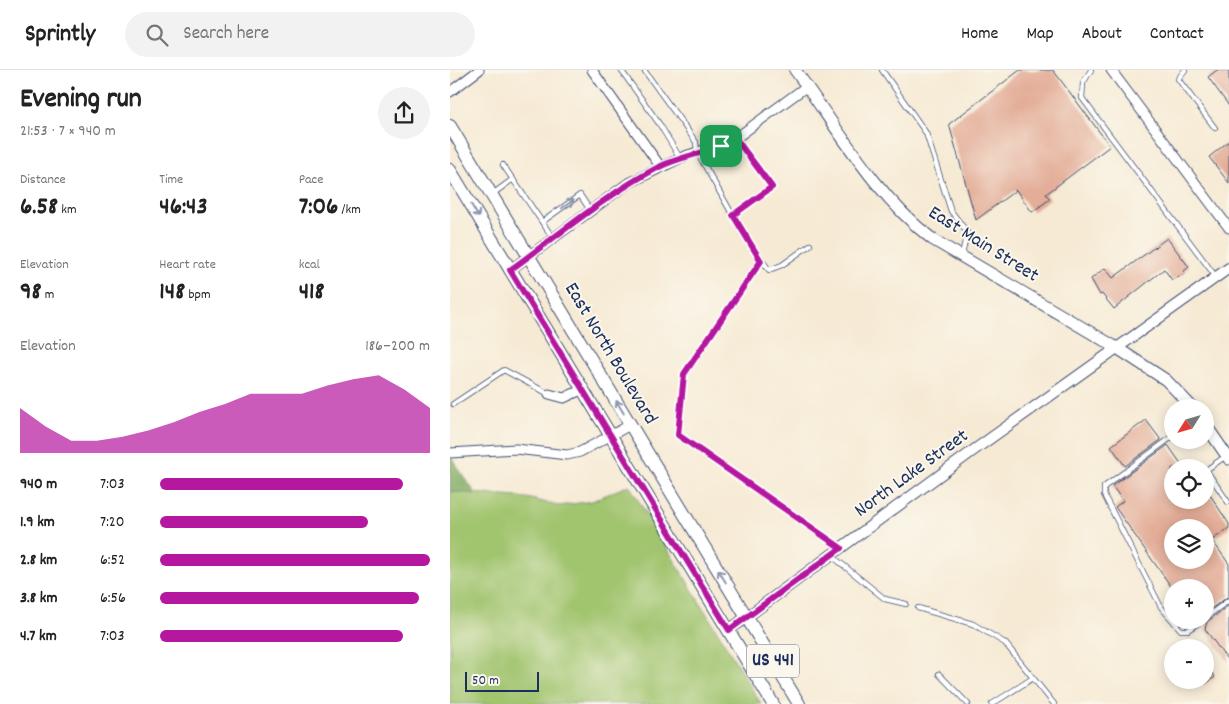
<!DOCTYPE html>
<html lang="en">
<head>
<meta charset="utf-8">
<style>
	body { margin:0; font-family:Dekko,sans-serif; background:#f2f2f2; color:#222; height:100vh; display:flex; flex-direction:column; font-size:19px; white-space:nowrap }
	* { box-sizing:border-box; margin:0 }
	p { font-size:16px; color:#767676 }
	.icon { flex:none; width:28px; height:28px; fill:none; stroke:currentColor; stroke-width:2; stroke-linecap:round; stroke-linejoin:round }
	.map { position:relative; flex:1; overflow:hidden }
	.sheet { display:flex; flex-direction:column; background:#fff; width:450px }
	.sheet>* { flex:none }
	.needle { width:32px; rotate:233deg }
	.fabs { position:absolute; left:714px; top:329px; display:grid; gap:10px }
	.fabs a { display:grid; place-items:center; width:50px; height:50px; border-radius:50%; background:#fff; box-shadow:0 2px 12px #0003; font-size:25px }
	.scale { position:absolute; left:15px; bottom:12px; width:74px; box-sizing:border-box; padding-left:5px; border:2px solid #1b2f5e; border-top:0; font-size:14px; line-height:18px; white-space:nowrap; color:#1b2f5e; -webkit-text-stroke:4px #fbf7ec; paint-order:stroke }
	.pin { position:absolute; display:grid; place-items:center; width:42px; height:42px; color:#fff; margin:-21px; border-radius:10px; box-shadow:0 2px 8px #0006 }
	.round { display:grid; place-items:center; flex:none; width:52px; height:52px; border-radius:26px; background:#f2f2f2 }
	.headline { display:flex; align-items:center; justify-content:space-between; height:85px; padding:0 20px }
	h1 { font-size:28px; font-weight:700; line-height:38px }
	.metrics { display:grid; grid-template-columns:repeat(3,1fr); gap:8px; height:85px; padding:5px 20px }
	.metrics div { display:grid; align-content:center }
	.metrics b { font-size:25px; font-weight:700 }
	.metrics small { font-size:14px; font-weight:400 }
	.metrics p { font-size:14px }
	.chart { height:140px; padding:10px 20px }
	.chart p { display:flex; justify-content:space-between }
	.chart svg { width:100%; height:90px; margin-top:5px; fill:#b5179e; opacity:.7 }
	ul { padding:0 20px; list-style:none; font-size:16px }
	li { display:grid; grid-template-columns:80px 60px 1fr; align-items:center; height:38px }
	li i { height:12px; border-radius:6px; background:#b5179e }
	header { display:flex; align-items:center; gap:30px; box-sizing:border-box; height:70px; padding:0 25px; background:#fff; border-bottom:1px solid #e0e0e0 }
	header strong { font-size:24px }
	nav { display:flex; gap:28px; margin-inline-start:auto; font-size:18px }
	.search { width:350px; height:45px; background:#f2f2f2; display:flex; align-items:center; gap:12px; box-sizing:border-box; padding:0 18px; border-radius:28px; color:#767676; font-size:19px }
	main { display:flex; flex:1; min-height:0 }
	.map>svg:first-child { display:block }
	.green { fill:#a1c46e; stroke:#5e7a66 }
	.forest { fill:#80aa61; stroke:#4e6c60 }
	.building { fill:#e3ad98; fill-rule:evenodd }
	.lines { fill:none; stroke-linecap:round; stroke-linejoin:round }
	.service-casing { stroke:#3c4b70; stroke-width:6 }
	.minor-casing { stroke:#3c4b70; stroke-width:11 }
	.tertiary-casing { stroke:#3c4b70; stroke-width:12 }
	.secondary-casing { stroke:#3c4b70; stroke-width:13 }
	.primary-casing { stroke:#3c4b70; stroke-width:14 }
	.service { stroke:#fff; stroke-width:4.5 }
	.minor { stroke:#fff; stroke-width:9 }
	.tertiary { stroke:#fff; stroke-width:10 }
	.secondary { stroke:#fff; stroke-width:11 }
	.primary { stroke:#fff; stroke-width:12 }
	.oneway { stroke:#8d97ae }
	.route-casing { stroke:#fff; stroke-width:10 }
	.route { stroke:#b5179e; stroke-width:6 }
	.labels { text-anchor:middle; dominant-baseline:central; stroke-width:4; stroke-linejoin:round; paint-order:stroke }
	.shield { fill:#fbf7ec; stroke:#5e6b89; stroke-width:1 }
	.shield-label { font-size:19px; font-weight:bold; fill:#1b2f5e }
	.street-label { font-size:20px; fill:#1b2f5e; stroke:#fbf7ec }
</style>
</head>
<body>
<header>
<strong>Sprintly</strong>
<div class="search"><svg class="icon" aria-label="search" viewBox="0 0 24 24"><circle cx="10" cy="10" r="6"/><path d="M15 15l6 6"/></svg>Search here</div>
<nav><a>Home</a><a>Map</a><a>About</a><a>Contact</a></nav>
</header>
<main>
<section class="sheet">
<div class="headline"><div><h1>Evening run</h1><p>21:53 · 7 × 940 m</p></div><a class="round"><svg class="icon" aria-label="share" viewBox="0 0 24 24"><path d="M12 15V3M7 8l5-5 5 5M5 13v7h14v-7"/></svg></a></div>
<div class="metrics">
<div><p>Distance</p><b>6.58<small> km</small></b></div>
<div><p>Time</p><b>46:43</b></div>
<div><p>Pace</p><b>7:06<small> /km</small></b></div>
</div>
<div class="metrics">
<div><p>Elevation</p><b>98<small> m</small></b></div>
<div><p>Heart rate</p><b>148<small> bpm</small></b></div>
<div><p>kcal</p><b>418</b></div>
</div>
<div class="chart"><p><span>Elevation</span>186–200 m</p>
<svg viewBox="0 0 160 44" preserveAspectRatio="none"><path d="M0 44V22L10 31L20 38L30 38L40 36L50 33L60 29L70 24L80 20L90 15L100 15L110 15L120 11L130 8L140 6L150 13L160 22V44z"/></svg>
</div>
<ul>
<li><b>940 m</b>7:03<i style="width:90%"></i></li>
<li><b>1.9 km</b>7:20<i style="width:77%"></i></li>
<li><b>2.8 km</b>6:52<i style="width:100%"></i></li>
<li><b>3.8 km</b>6:56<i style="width:96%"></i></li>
<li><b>4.7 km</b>7:03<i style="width:90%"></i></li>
</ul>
</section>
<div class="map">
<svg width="779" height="634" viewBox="0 0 779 634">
	<rect width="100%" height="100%" fill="#fbf7ec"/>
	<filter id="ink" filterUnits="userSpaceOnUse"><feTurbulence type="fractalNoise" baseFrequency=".02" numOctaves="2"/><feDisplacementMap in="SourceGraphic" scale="10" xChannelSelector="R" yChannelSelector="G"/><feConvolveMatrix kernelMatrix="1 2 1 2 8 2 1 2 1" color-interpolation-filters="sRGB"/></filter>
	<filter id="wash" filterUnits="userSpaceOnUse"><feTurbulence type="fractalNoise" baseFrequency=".0096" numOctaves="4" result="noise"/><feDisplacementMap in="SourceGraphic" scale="20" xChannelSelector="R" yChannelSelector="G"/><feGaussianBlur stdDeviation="1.12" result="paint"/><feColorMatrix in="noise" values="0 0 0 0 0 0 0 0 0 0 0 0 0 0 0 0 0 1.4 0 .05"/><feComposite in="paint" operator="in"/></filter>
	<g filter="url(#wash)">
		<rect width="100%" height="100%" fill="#f6ead4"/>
		<!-- green -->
		<path class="green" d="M 179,415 L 311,634 L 0,634 L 0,421 L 77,428 L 109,436 L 142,431 Z"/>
		<!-- forest -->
		<path class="forest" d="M 0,386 L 26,424 L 0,421 Z"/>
		<g id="blocks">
			<!-- building -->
			<g class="building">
				<path d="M 570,0 L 603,0 L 660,76 L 596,124 L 600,129 L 582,142 L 566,120 L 526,150 L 499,54 Z"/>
				<path d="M 767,0 L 779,0 L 779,36 L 758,7 Z"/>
				<path d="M 779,71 L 779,113 L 759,87 Z"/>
				<path d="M 717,168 L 739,197 L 734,201 L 735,203 L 722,210 L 714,199 L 664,239 L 652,224 L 650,225 L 641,209 L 655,198 L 663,208 Z"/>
				<path d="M 696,350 L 711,370 L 675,396 L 661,376 Z"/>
				<path d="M 718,375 L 734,398 L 722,398 L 722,430 L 755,430 L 755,417 L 779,454 L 779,458 L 762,470 L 779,494 L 779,526 L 755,543 L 755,518 L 722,518 L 665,437 L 673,431 L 662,416 ZM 722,458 L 755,458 L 755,490 L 722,490 Z"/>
				<path d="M 779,535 L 779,592 L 755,559 L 757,552 Z"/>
				<path d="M 755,594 L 765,607 L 755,614 Z"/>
			</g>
		</g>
	</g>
	<g filter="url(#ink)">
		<use href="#blocks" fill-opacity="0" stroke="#3c4b70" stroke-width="1"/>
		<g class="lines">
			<defs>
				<g id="service">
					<path d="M 171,0 L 210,55 L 230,88"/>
					<path d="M 194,0 L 246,72 L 247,82 L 294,165 L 319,200 L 332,195 L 360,175"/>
					<path d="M 432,0 L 476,63 L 501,141 L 517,162 L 512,185"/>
					<path d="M 641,0 L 633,13 L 632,28 L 766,207"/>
					<path d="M 735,0 L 728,9 L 765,58"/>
					<path d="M 53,95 L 103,168"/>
					<path d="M 44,123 L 63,109"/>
					<path d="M 283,145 L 321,117 L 285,69"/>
					<path d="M 92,152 L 130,125 L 140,140"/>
					<path d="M 311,191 L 234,305 L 228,365 L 390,478"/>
					<path d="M 3,334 L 54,300 L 99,324"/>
					<path d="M 722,367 L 654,417 L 654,425 L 711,537 L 731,560 L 738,560 L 753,550"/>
					<path d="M 776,386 L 756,400 L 778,432"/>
					<path d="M 382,486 L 435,529 L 456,534"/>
					<path d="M 468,538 L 523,554 L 555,573 L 604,634"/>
					<path d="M 755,548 L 779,530"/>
					<path d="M 489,604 L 518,634"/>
					<path d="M 542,634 L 583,608"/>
				</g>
				<g id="minor">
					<path d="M 142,0 L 210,96"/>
					<path d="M 661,0 L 779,158"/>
					<path d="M 0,22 L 29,0"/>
					<path d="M 60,200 L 177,114 L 235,86 L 282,71 L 357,16"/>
					<path d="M 99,324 L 114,328 L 133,319"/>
					<path d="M 0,383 L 66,379 L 117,385 L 130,382 L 180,355"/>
				</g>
				<path id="tertiary" d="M 279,560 L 524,380 L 779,198"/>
				<g id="secondary">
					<path d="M 345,0 C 387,57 425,125 482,169 L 667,278 L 716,310 L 743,338"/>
					<path d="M 755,354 L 779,389"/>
				</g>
				<g id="primary">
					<path d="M 0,56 L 349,634"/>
					<path d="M 0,100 L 323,634"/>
				</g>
			</defs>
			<!-- service casing -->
			<use href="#service" class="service-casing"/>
			<!-- minor casing -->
			<use href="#minor" class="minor-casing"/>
			<!-- tertiary casing -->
			<use href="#tertiary" class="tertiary-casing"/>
			<!-- secondary casing -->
			<use href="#secondary" class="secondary-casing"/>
			<!-- primary casing -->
			<use href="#primary" class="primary-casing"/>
			<!-- service -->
			<use href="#service" class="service"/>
			<!-- minor -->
			<use href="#minor" class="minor"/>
			<!-- tertiary -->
			<use href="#tertiary" class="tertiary"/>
			<!-- secondary -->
			<use href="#secondary" class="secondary"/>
			<!-- primary -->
			<use href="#primary" class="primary"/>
		</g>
		<!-- one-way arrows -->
		<defs><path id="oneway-shaft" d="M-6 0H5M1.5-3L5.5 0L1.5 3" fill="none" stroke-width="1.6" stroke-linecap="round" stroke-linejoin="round" transform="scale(1.25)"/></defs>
		<g class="oneway">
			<use href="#oneway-shaft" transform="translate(118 134) rotate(-35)"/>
			<use href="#oneway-shaft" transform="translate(25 141) rotate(59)"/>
			<use href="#oneway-shaft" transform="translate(170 337) rotate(-121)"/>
			<use href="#oneway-shaft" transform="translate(272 506) rotate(-121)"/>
		</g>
	</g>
	<g class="lines" filter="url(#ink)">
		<defs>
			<path id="route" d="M 286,69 L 322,117 L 283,145 L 311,191 L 234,304 L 228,365 L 391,478 L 279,560 L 60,200 C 109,165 154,126 207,98 C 232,85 262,83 286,69 Z"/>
		</defs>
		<!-- route casing -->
		<use href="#route" class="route-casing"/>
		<!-- route -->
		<use href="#route" class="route"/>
	</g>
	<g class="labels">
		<!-- shield labels -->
		<rect class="shield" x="297" y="574.5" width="52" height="33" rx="4"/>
		<g class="shield-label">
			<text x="323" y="591">US 441</text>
		</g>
		<!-- street labels -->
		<g class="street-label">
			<text transform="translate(533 175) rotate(32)">East Main Street</text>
			<text transform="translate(160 284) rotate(59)">East North Boulevard</text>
			<text transform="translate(462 404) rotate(-36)">North Lake Street</text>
		</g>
	</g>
</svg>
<div class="fabs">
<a><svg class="needle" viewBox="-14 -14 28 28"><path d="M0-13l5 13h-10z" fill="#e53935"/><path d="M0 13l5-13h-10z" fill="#767676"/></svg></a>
<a><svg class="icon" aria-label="locate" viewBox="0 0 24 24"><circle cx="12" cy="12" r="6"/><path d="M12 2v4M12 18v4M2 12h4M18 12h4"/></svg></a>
<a><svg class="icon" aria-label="layers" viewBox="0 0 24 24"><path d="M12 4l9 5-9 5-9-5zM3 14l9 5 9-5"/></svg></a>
<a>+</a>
<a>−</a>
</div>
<div class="scale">50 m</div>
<div class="pin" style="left:271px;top:76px;background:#1e9e55"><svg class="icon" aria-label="arrive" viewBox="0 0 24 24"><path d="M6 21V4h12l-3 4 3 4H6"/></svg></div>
</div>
</main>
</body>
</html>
